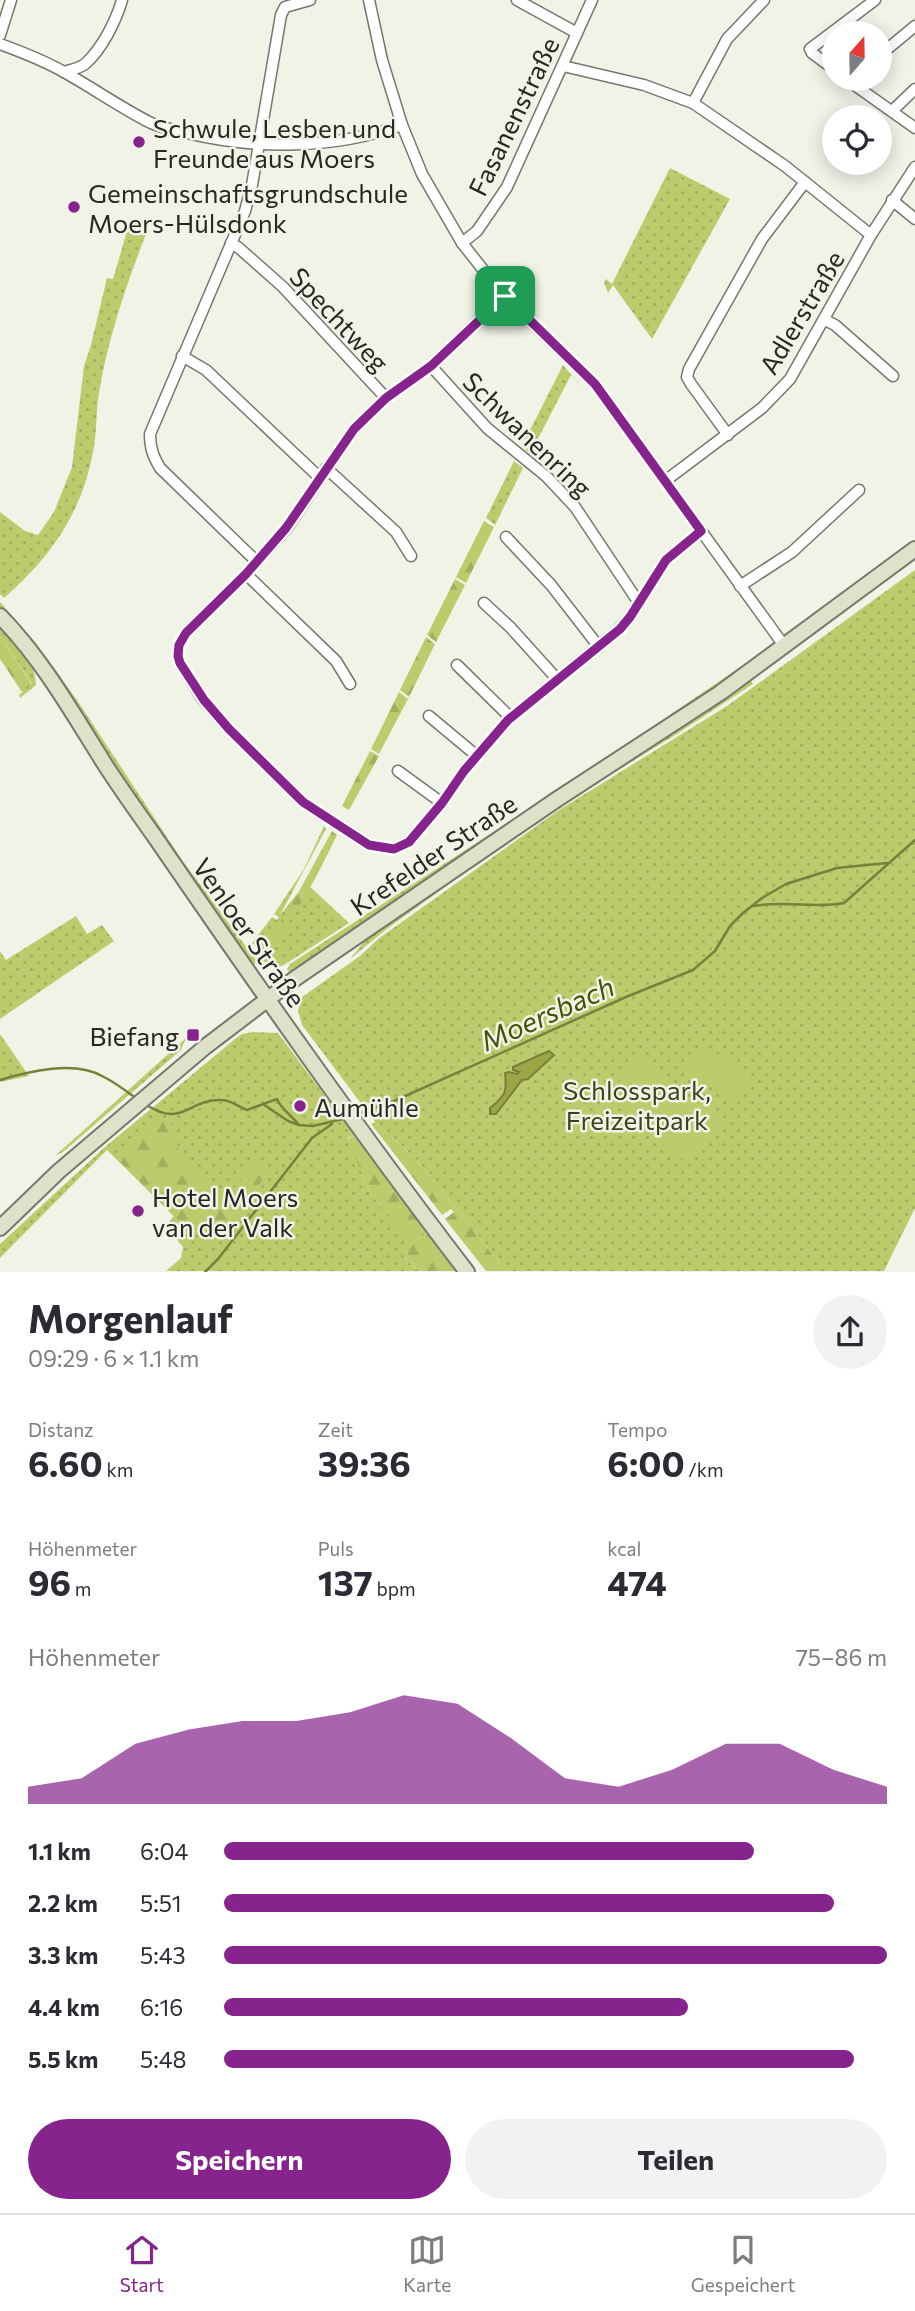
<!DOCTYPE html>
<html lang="de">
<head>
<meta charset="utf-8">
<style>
	body { margin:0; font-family:Commissioner,sans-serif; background:#f2f2f3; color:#2b2b33; height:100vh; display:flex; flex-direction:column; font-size:26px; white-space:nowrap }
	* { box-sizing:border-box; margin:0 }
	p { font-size:23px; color:#7c7c81 }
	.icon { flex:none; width:38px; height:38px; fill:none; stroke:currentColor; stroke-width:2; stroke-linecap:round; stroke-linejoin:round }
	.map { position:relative; height:1272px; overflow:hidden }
	.drawer { display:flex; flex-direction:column; background:#fff; flex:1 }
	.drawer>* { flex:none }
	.needle { width:46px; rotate:20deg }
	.buttons { position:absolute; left:822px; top:21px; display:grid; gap:14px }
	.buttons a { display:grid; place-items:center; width:70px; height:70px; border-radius:50%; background:#fff; box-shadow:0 4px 18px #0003; font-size:35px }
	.pin { position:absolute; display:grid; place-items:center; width:60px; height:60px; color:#fff; margin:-30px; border-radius:14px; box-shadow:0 4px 10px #0006 }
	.round { display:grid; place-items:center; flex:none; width:74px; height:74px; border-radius:37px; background:#f2f2f3 }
	.head { display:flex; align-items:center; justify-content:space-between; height:119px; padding:0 28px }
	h1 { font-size:38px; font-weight:700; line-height:52px }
	.metrics { display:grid; grid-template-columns:repeat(3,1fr); gap:10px; height:119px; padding:7px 28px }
	.metrics div { display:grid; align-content:center }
	.metrics b { font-size:35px; font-weight:700 }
	.metrics small { font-size:19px; font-weight:400 }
	.metrics p { font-size:19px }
	.chart { height:196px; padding:14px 28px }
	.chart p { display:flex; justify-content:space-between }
	.chart svg { width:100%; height:126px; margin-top:7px; fill:#86238c; opacity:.7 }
	.button { display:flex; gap:14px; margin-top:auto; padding:14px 28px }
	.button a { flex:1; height:80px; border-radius:42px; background:#86238c; color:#fff; font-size:28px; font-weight:700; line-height:80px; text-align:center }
	.button a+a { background:#f2f2f3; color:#2b2b33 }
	ul { padding:0 28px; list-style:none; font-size:23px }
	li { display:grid; grid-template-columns:112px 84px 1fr; align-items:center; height:52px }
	li i { height:18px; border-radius:9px; background:#86238c }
	.dock { display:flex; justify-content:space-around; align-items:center; height:98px; border-top:2px solid #e1e1e2; background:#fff; font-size:19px; color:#7c7c81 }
	.dock a { display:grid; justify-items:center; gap:4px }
	.dock .current { color:#86238c }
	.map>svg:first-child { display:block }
	.grass { fill:url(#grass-dots) }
	.forest { fill:url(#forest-firs) }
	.garden { fill:#becb6d }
	.water { fill:#9ba745; stroke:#78813b; stroke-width:2 }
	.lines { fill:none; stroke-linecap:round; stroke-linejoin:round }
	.stream { stroke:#78813b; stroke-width:2.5 }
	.minor-casing { stroke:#76786e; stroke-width:13 }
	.secondary-casing { stroke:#76786e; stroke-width:18 }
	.minor { stroke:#fff; stroke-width:10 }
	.secondary { stroke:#dfe2c9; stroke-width:14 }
	.route-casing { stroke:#fff; stroke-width:14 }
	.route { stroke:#86238c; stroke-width:9 }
	.poi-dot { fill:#86238c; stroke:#f1f3e7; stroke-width:2.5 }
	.labels { text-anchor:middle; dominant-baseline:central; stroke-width:5; stroke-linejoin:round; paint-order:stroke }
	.street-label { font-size:26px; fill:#272824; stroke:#f1f3e7 }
	.poi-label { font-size:26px; fill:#272824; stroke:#f1f3e7; text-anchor:start }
	.park-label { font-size:26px; fill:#3d421a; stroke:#f1f3e7 }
	.water-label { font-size:28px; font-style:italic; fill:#4a5104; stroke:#f1f3e7 }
</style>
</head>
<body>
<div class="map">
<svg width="915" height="1272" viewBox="0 0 915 1272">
	<defs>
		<pattern id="grass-dots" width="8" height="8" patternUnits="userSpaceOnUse" patternTransform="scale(1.75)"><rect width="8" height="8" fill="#becb6d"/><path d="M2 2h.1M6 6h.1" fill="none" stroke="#a3ae5e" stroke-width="1.8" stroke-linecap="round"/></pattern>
		<pattern id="forest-firs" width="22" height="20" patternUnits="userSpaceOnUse" patternTransform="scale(1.75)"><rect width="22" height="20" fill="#becb6d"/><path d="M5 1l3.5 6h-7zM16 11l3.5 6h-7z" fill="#a3ae5e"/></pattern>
	</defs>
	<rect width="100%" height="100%" fill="#f1f3e7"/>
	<!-- grass -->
	<g class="grass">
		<path d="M 670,168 L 730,199 L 652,339 L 613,285 L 608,293 L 604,282 L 606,279 L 612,284 Z"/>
		<path d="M 128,228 L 146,234 C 127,283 107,341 99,393 C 96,410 97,428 94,446 C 84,510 52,556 4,598 L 0,594 L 0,512 L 25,531 L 38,535 L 54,512 L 72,467 L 84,366 L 91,345 L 107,278 L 113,279 Z"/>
		<path d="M 563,365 C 570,374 578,382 585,391 L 571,375 L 530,454 L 522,446 Z"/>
		<path d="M 514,461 L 523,468 L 495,525 L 486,518 Z"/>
		<path d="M 915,570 L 915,1208 L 884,1271 L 505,1271 L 471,1226 L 415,1158 L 375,1122 L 302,1025 L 298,1011 L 302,997 L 360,956 L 378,939 L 559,810 L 727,706 Z"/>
		<path d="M 0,602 L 36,643 L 77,700 L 182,860 L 256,960 L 254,966 L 183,867 L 76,704 L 37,649 L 0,607 Z"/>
		<path d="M 0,626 C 13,642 37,663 36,685 L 20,698 L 19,695 L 32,684 L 0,636 Z"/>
		<path d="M 740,667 L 742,669 L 655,730 L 289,972 L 287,969 L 290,964 L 604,760 Z"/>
		<path d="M 751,681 L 753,684 L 677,734 L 545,815 L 388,928 L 350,959 L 364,942 L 376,932 L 558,804 Z"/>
		<path d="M 324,826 L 326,829 L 280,915 L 306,883 L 349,923 L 284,965 C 271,970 263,962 255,952 L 256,947 L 252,943 L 272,917 L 277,920 L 279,917 L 274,914 L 304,869 Z"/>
		<path d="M 76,916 L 87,934 L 102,925 L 114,941 L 0,1019 L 0,951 L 6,960 Z"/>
		<path d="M 253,1032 L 278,1033 L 355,1136 L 347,1138 L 371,1195 L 393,1219 L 407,1240 L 425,1228 L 428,1232 L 411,1244 L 405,1259 L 420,1271 L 166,1271 L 181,1258 L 183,1247 L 166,1226 L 174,1216 L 107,1150 L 0,1258 L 0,1244 L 105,1147 L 235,1039 L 242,1034 Z"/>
		<path d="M 0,1034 L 29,1076 L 0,1082 Z"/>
		<path d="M 186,1038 L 181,1050 L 63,1152 L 55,1156 Z"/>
	</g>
	<!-- forest -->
	<g class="forest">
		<path d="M 484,521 L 494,527 L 466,583 L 456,577 Z"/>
		<path d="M 455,579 L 465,585 L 436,642 L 427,635 Z"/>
		<path d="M 0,636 L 32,685 L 22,692 L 0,659 Z"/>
		<path d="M 426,637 L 435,644 L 409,697 L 400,690 Z"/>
		<path d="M 399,692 L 408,699 L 379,754 L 371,749 Z"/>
		<path d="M 370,751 L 379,756 L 349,810 L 342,806 Z"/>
		<path d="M 332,831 L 337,835 C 317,876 296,919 264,953 L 261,953 L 292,904 Z"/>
		<path d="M 153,1117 L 171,1121 C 173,1128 174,1136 176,1143 C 180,1156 216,1199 232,1189 C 242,1182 247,1167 257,1160 L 269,1166 L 267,1174 L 232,1221 L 207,1250 L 118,1160 L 135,1145 L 147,1122 Z"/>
		<path d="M 375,1122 L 415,1158 L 471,1226 L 505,1271 L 486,1271 L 445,1219 L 454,1212 L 451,1209 L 442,1215 L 371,1124 Z"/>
		<path d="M 355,1136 L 425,1228 L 407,1241 L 393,1219 L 371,1195 L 347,1139 Z"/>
		<path d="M 428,1232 L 458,1271 L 420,1271 L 405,1259 L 411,1244 Z"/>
	</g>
	<!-- garden -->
	<g class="garden">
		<path d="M 701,1044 L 754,1077 L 738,1103 L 685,1071 Z"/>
		<path d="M 639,1057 L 721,1122 L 688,1163 L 606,1098 Z"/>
	</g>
	<!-- water -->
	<path class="water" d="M 549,1051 L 554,1055 L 528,1079 L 522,1080 L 496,1114 L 490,1114 L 490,1108 C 506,1095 507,1093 505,1073 L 509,1072 L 517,1074 L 519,1072 L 513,1070 L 513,1067 Z"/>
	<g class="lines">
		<!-- stream -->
		<g class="stream">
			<path d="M 754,906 C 784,900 815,909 844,903 L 915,840"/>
			<path d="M 0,1080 C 30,1071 75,1060 104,1077 C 116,1083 126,1091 137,1099"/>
			<path d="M 145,1104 C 182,1129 188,1099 221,1100 C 231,1100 237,1106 247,1110 L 277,1099 C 281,1109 291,1115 299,1125 L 313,1126 L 347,1118"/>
			<path d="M 263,1104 L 288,1121 L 299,1125"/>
			<path d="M 357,1114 L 394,1101 L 626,997 L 693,970 L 715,951 L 730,926 L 743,913 L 762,898 L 786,884 L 837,868 L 887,863"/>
			<path d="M 205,1272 L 218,1259 L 312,1138 L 332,1124"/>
		</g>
		<defs>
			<g id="minor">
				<path d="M 369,0 L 382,60 L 402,125 L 422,174 L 462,243 L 504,296 L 595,384 L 785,647"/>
				<path d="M 517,0 L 577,33"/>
				<path d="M 0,35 L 11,0"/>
				<path d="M 0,44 C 22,52 43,60 64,72 C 93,88 121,108 151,123 C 162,128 175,130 187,133 C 256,150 335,149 402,125"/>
				<path d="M 880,55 L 915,26"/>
				<path d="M 563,66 L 644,85 L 693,103 L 785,166 L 871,235"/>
				<path d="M 835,70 L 812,53 L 810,49 L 875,0"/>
				<path d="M 64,72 C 71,70 80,68 85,64 C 102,49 116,21 122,0"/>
				<path d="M 846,79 L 915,128"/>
				<path d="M 693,103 L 727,39 L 764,0"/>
				<path d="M 892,111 L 915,89"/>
				<path d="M 892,200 L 915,219"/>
				<path d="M 231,243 L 239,248 L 283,287 L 386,398"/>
				<path d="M 462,243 L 477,231 L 507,187 L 592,0"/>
				<path d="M 504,296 L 431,366 L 386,398 L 354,429 L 287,528 L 246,574 L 186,633 L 179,645 L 178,656 L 180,663 L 203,700 L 229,729 L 303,802 L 369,845 L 394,849 L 409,842 L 442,803 L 464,771 L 508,720 L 619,629 L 630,617 L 666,560 L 701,531"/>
				<path d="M 825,320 L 835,325 L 893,376"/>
				<path d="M 182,356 L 206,370 L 320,478"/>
				<path d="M 431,366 L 487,428 L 547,477 L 575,507 L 639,603"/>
				<path d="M 728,435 L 691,384 L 687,377 L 689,369 L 762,239 L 805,182"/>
				<path d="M 326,468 L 396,532 L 411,556"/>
				<path d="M 665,481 L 762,408 L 790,379 L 871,235 L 915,167"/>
				<path d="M 506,537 L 551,585 L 599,647"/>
				<path d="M 257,562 L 160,468 C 153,456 150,448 150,434 L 245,211 L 252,185 L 281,15 L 285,7 L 310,0"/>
				<path d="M 246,574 L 336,661 L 350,684"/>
				<path d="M 740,586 L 792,552 L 859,490"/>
				<path d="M 484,603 L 511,628 L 557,679"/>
				<path d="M 457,665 L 511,718"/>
				<path d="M 429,716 L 477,756"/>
				<path d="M 398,771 L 442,803"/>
			</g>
			<g id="secondary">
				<path d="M 0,616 C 42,659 72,712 104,763 C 120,788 138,813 155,837 C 256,984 358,1130 467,1272"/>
				<path d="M 0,1228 L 59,1171 L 205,1047 L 293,980 L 556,800 L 720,693 L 915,549"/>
			</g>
		</defs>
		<!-- minor casing -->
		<use href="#minor" class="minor-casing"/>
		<!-- secondary casing -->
		<use href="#secondary" class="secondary-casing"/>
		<!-- minor -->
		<use href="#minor" class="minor"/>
		<!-- secondary -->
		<use href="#secondary" class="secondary"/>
	</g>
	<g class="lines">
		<defs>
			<path id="route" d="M 505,296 L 595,384 L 701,531 L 666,560 L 630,617 L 620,629 L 508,720 L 464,771 L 442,803 L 409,842 L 394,849 L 369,845 L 303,802 L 229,729 L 204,700 L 180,663 L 178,656 L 179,645 L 186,633 L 246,574 L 286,528 L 354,429 L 386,398 L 431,366 Z"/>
		</defs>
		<!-- route casing -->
		<use href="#route" class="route-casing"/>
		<!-- route -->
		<use href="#route" class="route"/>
	</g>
	<!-- markers -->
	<g class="poi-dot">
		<circle cx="139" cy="142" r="7"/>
		<circle cx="74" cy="207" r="7"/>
		<rect x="186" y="1028" width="14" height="14" rx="3.5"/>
		<circle cx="300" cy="1106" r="7"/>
		<circle cx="138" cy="1211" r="7"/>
	</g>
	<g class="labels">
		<!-- street labels -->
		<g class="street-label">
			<text transform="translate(513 116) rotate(-64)">Fasanenstraße</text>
			<text transform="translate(801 312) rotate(-59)">Adlerstraße</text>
			<text transform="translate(340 319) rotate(47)">Spechtweg</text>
			<text transform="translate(528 434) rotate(44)">Schwanenring</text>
			<text transform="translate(433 854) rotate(-34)">Krefelder Straße</text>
			<text transform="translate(250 932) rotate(55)">Venloer Straße</text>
		</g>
		<!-- poi labels -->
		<g class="poi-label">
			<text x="153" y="127">Schwule, Lesben und<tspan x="153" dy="30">Freunde aus Moers</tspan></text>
			<text x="88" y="192">Gemeinschaftsgrundschule<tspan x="88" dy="30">Moers-Hülsdonk</tspan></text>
			<text x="179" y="1035" text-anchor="end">Biefang</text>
			<text x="314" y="1106">Aumühle</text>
			<text x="152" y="1196">Hotel Moers<tspan x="152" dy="30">van der Valk</tspan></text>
		</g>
		<!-- park labels -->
		<g class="park-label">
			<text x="637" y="1089">Schlosspark,<tspan x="637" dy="30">Freizeitpark</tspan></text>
		</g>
		<!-- water labels -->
		<g class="water-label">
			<text transform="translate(547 1013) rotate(-24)">Moersbach</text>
		</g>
	</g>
</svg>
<div class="buttons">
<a><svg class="needle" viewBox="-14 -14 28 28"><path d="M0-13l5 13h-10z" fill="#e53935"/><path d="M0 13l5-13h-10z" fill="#7c7c81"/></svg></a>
<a><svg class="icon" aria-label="locate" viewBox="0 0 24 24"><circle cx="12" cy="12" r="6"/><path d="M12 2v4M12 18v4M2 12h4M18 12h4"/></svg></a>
</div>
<div class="pin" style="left:505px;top:296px;background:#1e9e55"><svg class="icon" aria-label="arrive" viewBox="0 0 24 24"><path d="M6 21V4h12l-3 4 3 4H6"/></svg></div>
</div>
<section class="drawer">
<div class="head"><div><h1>Morgenlauf</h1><p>09:29 · 6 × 1.1 km</p></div><a class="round"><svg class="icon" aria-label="share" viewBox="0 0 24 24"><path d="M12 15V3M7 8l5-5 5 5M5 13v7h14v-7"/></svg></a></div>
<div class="metrics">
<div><p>Distanz</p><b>6.60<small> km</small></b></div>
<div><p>Zeit</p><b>39:36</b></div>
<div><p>Tempo</p><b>6:00<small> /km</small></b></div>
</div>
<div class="metrics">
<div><p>Höhenmeter</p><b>96<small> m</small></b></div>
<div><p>Puls</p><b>137<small> bpm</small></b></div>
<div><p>kcal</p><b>474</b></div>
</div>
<div class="chart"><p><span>Höhenmeter</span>75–86 m</p>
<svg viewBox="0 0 160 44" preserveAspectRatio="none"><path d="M0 44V38L10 35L20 23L30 18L40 15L50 15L60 12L70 6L80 9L90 21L100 35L110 38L120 32L130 23L140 23L150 32L160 38V44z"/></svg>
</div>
<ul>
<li><b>1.1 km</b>6:04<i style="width:80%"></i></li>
<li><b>2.2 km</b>5:51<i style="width:92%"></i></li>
<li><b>3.3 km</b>5:43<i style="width:100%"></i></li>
<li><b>4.4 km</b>6:16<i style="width:70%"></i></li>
<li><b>5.5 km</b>5:48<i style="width:95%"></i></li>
</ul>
<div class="button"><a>Speichern</a><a>Teilen</a></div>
</section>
<nav class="dock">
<a class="current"><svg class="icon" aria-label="home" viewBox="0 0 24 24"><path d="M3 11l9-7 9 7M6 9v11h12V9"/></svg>Start</a>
<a><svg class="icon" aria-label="map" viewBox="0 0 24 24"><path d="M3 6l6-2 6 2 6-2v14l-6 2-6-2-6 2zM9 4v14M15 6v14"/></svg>Karte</a>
<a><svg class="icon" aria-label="saved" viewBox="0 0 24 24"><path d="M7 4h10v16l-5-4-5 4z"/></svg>Gespeichert</a>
</nav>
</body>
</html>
